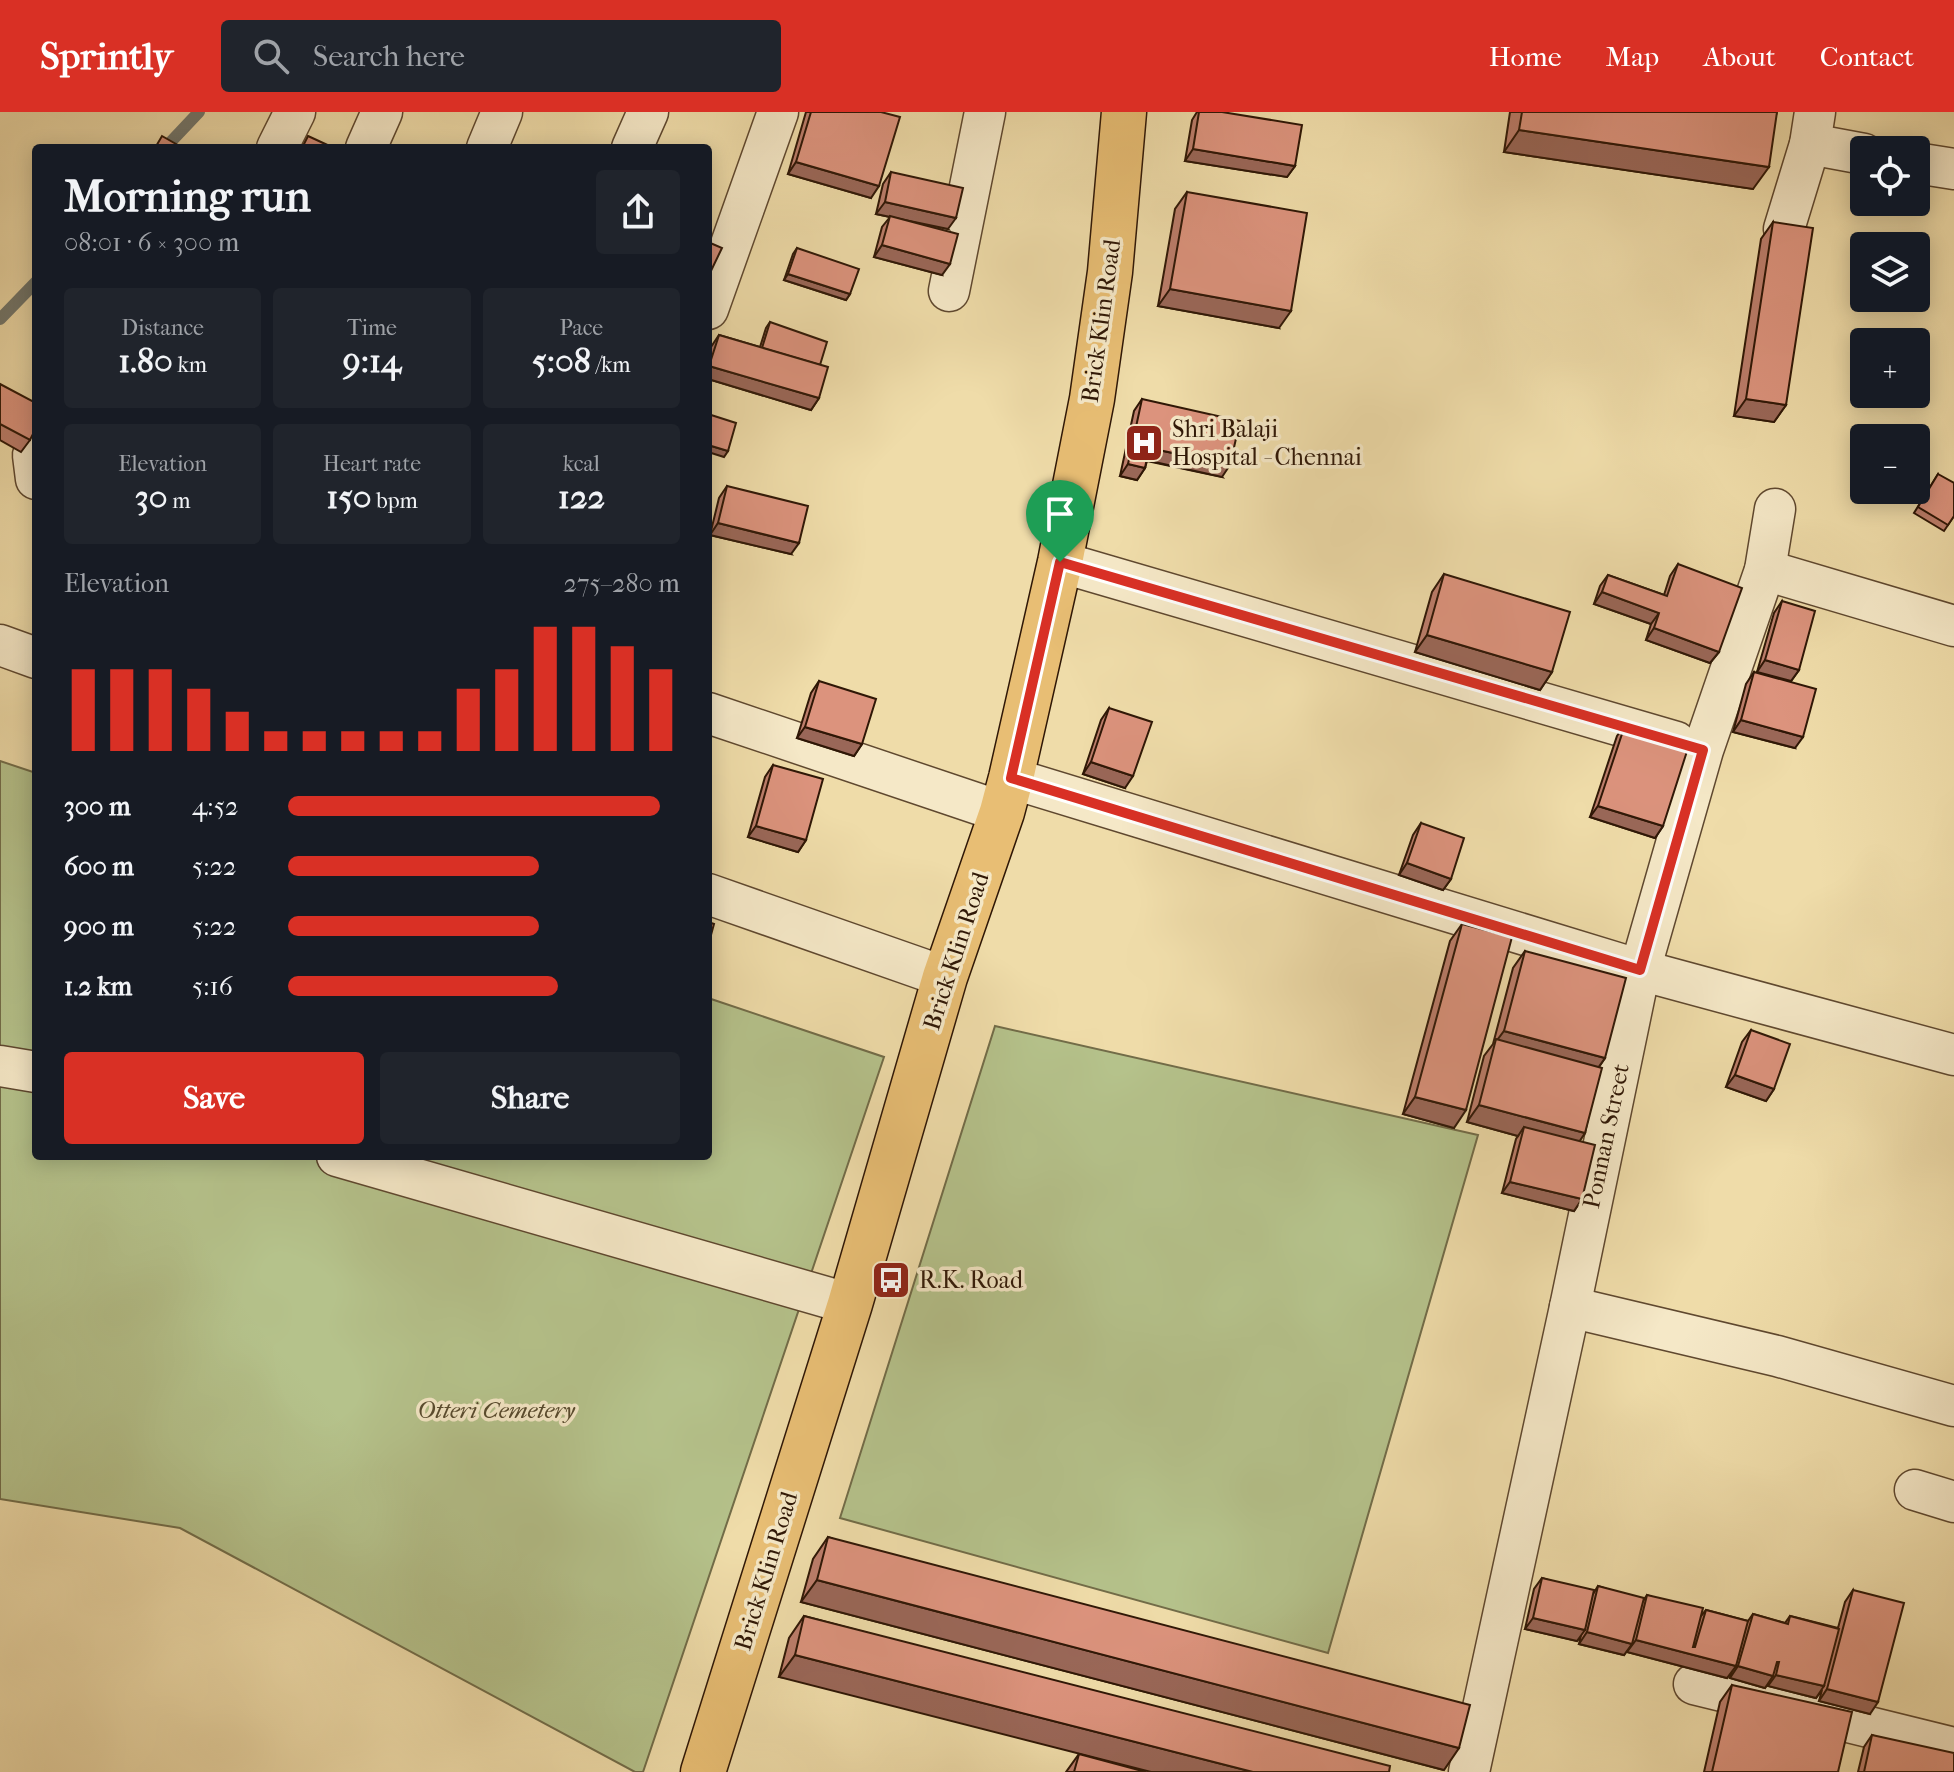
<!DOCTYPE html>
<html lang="en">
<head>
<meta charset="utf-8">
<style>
	body { margin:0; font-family:"IM FELL French Canon",serif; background:#20242c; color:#f1f3f6; height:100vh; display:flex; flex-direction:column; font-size:30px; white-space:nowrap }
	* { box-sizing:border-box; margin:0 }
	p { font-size:26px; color:#9ea1a6 }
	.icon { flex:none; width:44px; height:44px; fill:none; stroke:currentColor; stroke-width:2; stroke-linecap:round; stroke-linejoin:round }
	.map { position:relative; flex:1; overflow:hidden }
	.side { position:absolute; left:32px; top:32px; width:680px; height:1016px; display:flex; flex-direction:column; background:#171b24; border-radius:8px; box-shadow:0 4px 20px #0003 }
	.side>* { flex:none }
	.fabs { position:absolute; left:1850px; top:24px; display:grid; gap:16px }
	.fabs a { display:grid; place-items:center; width:80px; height:80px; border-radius:8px; background:#171b24; box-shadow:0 4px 20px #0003; font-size:40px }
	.pin { position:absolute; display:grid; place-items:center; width:68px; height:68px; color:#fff; margin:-82px -34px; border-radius:50% 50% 50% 0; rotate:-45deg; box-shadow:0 0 8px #0007 }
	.pin .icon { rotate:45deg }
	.round { display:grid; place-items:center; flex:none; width:84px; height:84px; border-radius:8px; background:#20242c }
	.summary { display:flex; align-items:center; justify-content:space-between; height:136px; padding:0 32px }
	h1 { font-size:44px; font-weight:800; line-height:60px }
	.figures { display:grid; grid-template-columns:repeat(3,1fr); gap:12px; height:136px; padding:8px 32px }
	.figures div { display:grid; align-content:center; border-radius:8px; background:#20242c; text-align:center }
	.figures b { font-size:34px; font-weight:800 }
	.figures small { font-size:22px; font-weight:400 }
	.figures p { font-size:22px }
	.chart { height:224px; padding:16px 32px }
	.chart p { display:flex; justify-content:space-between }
	.chart svg { width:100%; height:144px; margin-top:8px; stroke:#d93025; stroke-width:6 }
	.primary-button { display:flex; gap:16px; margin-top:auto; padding:16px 32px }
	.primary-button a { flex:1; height:92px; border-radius:8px; background:#d93025; color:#fff; font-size:32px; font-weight:800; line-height:92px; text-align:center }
	.primary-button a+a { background:#20242c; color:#f1f3f6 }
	ul { padding:0 32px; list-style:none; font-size:26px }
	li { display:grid; grid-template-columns:128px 96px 1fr; align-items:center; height:60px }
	li i { height:20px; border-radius:10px; background:#d93025 }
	header { display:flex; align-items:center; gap:48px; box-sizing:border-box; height:112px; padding:0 40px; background:#d93025; color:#fff }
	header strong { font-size:38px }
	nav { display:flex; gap:44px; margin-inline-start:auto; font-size:28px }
	.search { width:560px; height:72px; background:#20242c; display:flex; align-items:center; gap:20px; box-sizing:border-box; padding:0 28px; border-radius:8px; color:#9ea1a6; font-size:30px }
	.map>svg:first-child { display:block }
	.green { fill:#b5c28b; stroke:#726c48; stroke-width:2 }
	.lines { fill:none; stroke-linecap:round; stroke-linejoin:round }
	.stream { stroke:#72786e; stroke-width:12 }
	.minor-casing { stroke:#5f482f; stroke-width:43 }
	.major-casing { stroke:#2f1706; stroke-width:47 }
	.minor { stroke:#f5e8c7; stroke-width:40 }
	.major { stroke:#e8be74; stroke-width:44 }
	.wall { fill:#bd7e6c; stroke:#2f1706; stroke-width:2 }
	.shaded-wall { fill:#9a6758; stroke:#2f1706; stroke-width:2 }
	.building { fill:#dc937d; stroke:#2f1706; stroke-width:2 }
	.route-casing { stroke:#fff; stroke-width:16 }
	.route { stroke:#d93025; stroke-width:10 }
	.labels { text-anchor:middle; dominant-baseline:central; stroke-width:7; stroke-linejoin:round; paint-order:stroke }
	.street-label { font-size:24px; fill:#2f1706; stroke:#f5e8c7 }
	.poi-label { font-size:24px; fill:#2f1706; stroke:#f5e8c7; text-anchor:start }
	.park-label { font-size:24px; font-style:italic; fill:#574a2e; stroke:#f5e8c7 }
</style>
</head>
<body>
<header>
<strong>Sprintly</strong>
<div class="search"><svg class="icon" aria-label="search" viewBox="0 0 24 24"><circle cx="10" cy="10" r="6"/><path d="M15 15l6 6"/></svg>Search here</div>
<nav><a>Home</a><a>Map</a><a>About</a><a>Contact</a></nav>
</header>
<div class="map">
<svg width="1954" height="1660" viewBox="0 0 1954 1660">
	<rect width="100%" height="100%" fill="#efdca9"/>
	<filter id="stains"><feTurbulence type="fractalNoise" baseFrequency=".0025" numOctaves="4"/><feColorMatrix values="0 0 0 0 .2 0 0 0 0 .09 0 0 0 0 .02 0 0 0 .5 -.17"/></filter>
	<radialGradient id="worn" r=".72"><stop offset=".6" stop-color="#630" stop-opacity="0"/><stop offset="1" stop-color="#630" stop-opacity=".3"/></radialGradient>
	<!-- green -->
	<g class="green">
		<path d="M 0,649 L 36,661 L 36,1044 L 708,1044 L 708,886 L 884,945 L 643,1660 L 635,1660 L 180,1416 L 0,1387 Z"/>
		<path d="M 995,914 L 1478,1023 L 1328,1541 L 840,1406 Z"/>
	</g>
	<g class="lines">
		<!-- stream -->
		<g class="stream">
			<path d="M 165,36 L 199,0"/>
			<path d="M 0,207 L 36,170"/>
		</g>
		<defs>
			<g id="minor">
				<path d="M 1810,32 L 1864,42"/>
				<path d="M 277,36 L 295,0"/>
				<path d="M 366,36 L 382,0"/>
				<path d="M 487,36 L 502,0"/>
				<path d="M 632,36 L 648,0"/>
				<path d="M 1916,51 L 1954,57"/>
				<path d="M 1784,117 L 1810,32 L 1815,0"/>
				<path d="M 949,179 L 985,0"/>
				<path d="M 708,197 L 778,0"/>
				<path d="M 36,336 L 33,343 L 36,367"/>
				<path d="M 1060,450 L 1676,630"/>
				<path d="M 1765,458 L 1954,514"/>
				<path d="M 0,533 L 36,546"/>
				<path d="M 708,601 L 1002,700"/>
				<path d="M 1011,666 L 1640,858 L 1954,943"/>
				<path d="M 708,782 L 945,865"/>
				<path d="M 0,954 L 36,960"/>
				<path d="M 337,1044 L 850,1192"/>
				<path d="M 1570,1195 L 1777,1244 L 1954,1294"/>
				<path d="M 1915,1378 L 1954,1390"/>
				<path d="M 1694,1572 L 1954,1636"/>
				<path d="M 1469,1660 L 1570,1195 L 1640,858 L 1703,638 L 1765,458 L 1775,397"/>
			</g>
			<path id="major" d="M 703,1660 L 850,1192 L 945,865 L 1002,700 L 1011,666 L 1060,450 L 1092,287 L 1110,160 L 1124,0"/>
		</defs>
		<!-- minor casing -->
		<use href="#minor" class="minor-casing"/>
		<!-- major casing -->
		<use href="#major" class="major-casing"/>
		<!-- minor -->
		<use href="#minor" class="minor"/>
		<!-- major -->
		<use href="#major" class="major"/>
	</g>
	<!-- wall -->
	<g class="wall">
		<path d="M 806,0 L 881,0 L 871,86 L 788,62 Z"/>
		<path d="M 1197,0 L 1222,0 L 1295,54 L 1287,65 L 1185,49 L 1192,8 Z"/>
		<path d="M 1510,0 L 1777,0 L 1753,77 L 1504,40 Z"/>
		<path d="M 891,60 L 948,117 L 911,109 L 942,163 L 874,145 L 882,115 L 890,105 L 876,102 L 883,72 Z"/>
		<path d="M 1187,80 L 1279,216 L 1158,194 L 1175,97 Z"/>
		<path d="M 1773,110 L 1786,293 L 1774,310 L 1734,304 L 1761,127 Z"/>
		<path d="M 797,136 L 850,182 L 846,188 L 784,168 L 793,142 Z"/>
		<path d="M 770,210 L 820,253 L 819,286 L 811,298 L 708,267 L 708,243 L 711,235 L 719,223 L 760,235 L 766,216 Z"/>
		<path d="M 0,272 L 30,328 L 21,340 L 0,328 Z"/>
		<path d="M 1142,287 L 1222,365 L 1147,349 L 1145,356 L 1137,368 L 1120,364 L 1134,299 Z"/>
		<path d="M 1938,362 L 1954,404 L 1944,419 L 1914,401 Z"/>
		<path d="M 727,374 L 791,442 L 710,423 L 719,386 Z"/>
		<path d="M 1876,378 L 1900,378 L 1894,388 Z"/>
		<path d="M 1678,452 L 1719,540 L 1710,551 L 1646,528 L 1651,512 L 1594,492 L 1600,474 L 1608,463 L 1664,483 L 1670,464 Z"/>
		<path d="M 1444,462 L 1552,560 L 1540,578 L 1415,540 L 1432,480 Z"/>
		<path d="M 1782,489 L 1799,558 L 1791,569 L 1757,560 L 1774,501 Z"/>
		<path d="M 1754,560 L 1795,636 L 1733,620 L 1746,572 Z"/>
		<path d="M 819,569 L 862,632 L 854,644 L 797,626 L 811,581 Z"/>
		<path d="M 1109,596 L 1125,676 L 1083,662 L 1101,608 Z"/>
		<path d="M 1625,613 L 1663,714 L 1655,726 L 1590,705 L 1617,624 Z"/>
		<path d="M 773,653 L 806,728 L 798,740 L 748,725 L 765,665 Z"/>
		<path d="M 1421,711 L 1451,767 L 1443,778 L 1399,763 L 1413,723 Z"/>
		<path d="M 1462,812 L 1454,1016 L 1403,1002 L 1450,829 Z"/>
		<path d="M 1525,839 L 1605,946 L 1599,955 L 1585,1021 L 1579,1029 L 1582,1087 L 1574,1099 L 1502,1081 L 1516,1027 L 1518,1024 L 1467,1010 L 1484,944 L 1493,932 L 1513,856 Z"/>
		<path d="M 1751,918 L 1774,977 L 1766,989 L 1726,975 L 1742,930 Z"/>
		<path d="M 828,1425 L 1444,1658 L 801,1490 L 813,1447 Z"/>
		<path d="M 1542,1466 L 1593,1482 L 1598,1474 L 1643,1489 L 1647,1483 L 1701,1504 L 1706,1498 L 1748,1509 L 1753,1502 L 1785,1511 L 1790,1504 L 1838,1516 L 1845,1490 L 1853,1478 L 1870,1602 L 1819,1589 L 1822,1578 L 1816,1586 L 1768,1574 L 1768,1571 L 1765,1576 L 1730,1566 L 1732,1559 L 1727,1566 L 1627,1540 L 1628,1537 L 1624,1543 L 1579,1532 L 1581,1523 L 1577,1529 L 1525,1517 L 1534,1477 Z"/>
		<path d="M 804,1504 L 1389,1660 L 779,1565 L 789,1526 Z"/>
		<path d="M 1732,1573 L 1838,1660 L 1704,1660 L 1720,1590 Z"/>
		<path d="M 1872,1623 L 1954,1660 L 1858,1660 L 1864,1635 Z"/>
		<path d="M 1079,1642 L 1146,1660 L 1066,1660 Z"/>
	</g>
	<!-- shaded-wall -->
	<g class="shaded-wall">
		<path d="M 1519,18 L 1769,55 L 1753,77 L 1504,40 Z"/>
		<path d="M 1193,37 L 1295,54 L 1287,65 L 1185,49 Z"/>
		<path d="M 796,50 L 879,74 L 871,86 L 788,62 Z"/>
		<path d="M 885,90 L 956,106 L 948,117 L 876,102 Z"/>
		<path d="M 882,133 L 950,152 L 942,163 L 874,145 Z"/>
		<path d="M 788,162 L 850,182 L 846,188 L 784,168 Z"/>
		<path d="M 1170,177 L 1291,199 L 1279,216 L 1158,194 Z"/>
		<path d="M 709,254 L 819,286 L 811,298 L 708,267 L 708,256 Z"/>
		<path d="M 1746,287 L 1786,293 L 1774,310 L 1734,304 Z"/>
		<path d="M 708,333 L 728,339 L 724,345 L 708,340 Z"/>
		<path d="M 1149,336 L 1230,353 L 1222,365 L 1141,347 Z"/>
		<path d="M 1128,352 L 1145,356 L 1137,368 L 1120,364 Z"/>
		<path d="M 718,411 L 799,431 L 791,442 L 710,423 Z"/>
		<path d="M 1602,480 L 1659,501 L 1651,512 L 1594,492 Z"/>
		<path d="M 1654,516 L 1719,540 L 1710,551 L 1646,528 Z"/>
		<path d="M 1427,523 L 1552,560 L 1540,578 L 1415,540 Z"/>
		<path d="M 1765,548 L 1799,558 L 1791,569 L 1757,560 Z"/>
		<path d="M 1741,608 L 1803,625 L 1795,636 L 1733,620 Z"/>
		<path d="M 805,615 L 862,632 L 854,644 L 797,626 Z"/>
		<path d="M 1091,650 L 1133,664 L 1125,676 L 1083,662 Z"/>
		<path d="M 1598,694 L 1663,714 L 1655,726 L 1590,705 Z"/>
		<path d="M 756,714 L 806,728 L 798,740 L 748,725 Z"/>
		<path d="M 1407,751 L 1451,767 L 1443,778 L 1399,763 Z"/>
		<path d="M 1504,919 L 1605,946 L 1593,963 L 1495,931 Z"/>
		<path d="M 1735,963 L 1774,977 L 1766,989 L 1726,975 Z"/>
		<path d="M 1415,985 L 1466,998 L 1454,1016 L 1403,1002 Z"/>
		<path d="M 1479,993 L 1585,1021 L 1573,1039 L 1524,1015 L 1518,1024 L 1467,1010 Z"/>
		<path d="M 1510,1070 L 1582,1087 L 1574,1099 L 1502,1081 Z"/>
		<path d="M 817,1468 L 1459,1636 L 1444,1658 L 801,1490 Z"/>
		<path d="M 1533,1506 L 1585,1518 L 1577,1529 L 1525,1517 Z"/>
		<path d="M 1587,1520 L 1632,1532 L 1624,1543 L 1579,1532 Z"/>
		<path d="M 1636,1528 L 1736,1554 L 1727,1566 L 1627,1540 Z"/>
		<path d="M 795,1543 L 1253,1660 L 1151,1660 L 779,1565 Z"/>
		<path d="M 1738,1554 L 1773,1564 L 1765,1576 L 1730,1566 Z"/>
		<path d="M 1776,1563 L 1824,1574 L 1816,1586 L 1768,1574 Z"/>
		<path d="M 1827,1577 L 1878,1590 L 1870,1602 L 1819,1589 Z"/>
	</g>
	<!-- building -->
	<g class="building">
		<path d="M 811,0 L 881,0 L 900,5 L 879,74 L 796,50 Z"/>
		<path d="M 1199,0 L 1222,0 L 1302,13 L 1295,54 L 1193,37 Z"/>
		<path d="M 1522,0 L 1777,0 L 1769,55 L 1519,18 Z"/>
		<path d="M 162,24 L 183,36 L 155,36 Z"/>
		<path d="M 308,24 L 334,36 L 302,36 Z"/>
		<path d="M 891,60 L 963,76 L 956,106 L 885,90 Z"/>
		<path d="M 1187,80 L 1307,101 L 1291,199 L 1170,177 Z"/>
		<path d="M 890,104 L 958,122 L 950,152 L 882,133 Z"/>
		<path d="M 1773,110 L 1813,116 L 1786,293 L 1746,287 Z"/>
		<path d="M 708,130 L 722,136 L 708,165 Z"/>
		<path d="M 797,136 L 859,157 L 850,182 L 788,162 Z"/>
		<path d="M 770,210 L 827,230 L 820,253 L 762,236 Z"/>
		<path d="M 719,223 L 828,255 L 819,286 L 709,254 Z"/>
		<path d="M 0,272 L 36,291 L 36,316 L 30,328 L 0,312 Z"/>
		<path d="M 1142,287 L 1240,309 L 1230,353 L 1149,336 L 1145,356 L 1128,352 Z"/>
		<path d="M 708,302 L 736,311 L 728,339 L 708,333 Z"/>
		<path d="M 1938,362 L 1954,371 L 1954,404 L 1948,413 L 1918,395 Z"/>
		<path d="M 727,374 L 808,394 L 799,431 L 718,411 Z"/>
		<path d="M 1678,452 L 1742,476 L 1719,540 L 1654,516 L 1659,501 L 1602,480 L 1608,463 L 1667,484 Z"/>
		<path d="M 1444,462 L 1570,500 L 1552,560 L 1427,523 Z"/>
		<path d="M 1782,489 L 1815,499 L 1799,558 L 1765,548 Z"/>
		<path d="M 1754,560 L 1816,577 L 1803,625 L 1741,608 Z"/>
		<path d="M 819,569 L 876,587 L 862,632 L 805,615 Z"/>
		<path d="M 1109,596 L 1152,610 L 1133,664 L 1091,650 Z"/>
		<path d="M 1625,613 L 1689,633 L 1663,714 L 1598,694 Z"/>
		<path d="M 773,653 L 823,667 L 806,728 L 756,714 Z"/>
		<path d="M 1421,711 L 1464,726 L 1451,767 L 1407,751 Z"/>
		<path d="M 708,810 L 714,812 L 708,834 Z"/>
		<path d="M 1462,812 L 1512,825 L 1466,998 L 1415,985 Z"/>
		<path d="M 1525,839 L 1626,866 L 1605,946 L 1504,919 Z"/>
		<path d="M 1751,918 L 1790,932 L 1774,977 L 1735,963 Z"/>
		<path d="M 1496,927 L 1602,956 L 1585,1021 L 1479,993 Z"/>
		<path d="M 1524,1015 L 1595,1033 L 1582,1087 L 1510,1070 Z"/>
		<path d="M 828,1425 L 1470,1593 L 1459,1636 L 817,1468 Z"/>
		<path d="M 1542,1466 L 1594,1478 L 1585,1518 L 1533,1506 Z"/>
		<path d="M 1598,1474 L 1644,1486 L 1632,1532 L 1587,1520 Z"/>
		<path d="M 1853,1478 L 1904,1491 L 1878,1590 L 1827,1577 Z"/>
		<path d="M 1647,1483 L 1703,1496 L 1693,1535 L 1695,1535 L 1706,1498 L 1748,1509 L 1736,1554 L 1636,1528 Z"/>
		<path d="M 1753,1502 L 1788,1512 L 1790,1504 L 1839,1517 L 1824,1574 L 1776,1563 L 1779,1550 L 1777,1550 L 1773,1564 L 1738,1554 Z"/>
		<path d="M 804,1504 L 1390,1654 L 1389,1660 L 1253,1660 L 795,1543 Z"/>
		<path d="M 1732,1573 L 1852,1600 L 1838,1660 L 1712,1660 Z"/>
		<path d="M 1872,1623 L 1954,1641 L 1954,1660 L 1864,1660 Z"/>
		<path d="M 1079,1642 L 1146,1660 L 1074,1660 Z"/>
	</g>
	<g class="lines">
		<defs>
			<path id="route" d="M 1060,450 L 1703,638 L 1640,858 L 1011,666 Z"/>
		</defs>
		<!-- route casing -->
		<use href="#route" class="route-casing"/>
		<!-- route -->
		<use href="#route" class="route"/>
	</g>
	<!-- icons -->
	<defs>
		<symbol id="hospital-square" viewBox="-11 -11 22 22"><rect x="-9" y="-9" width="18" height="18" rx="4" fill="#8f2418" stroke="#f5e8c7"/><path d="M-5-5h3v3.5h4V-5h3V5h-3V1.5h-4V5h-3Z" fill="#fff"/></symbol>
		<symbol id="bus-square" viewBox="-11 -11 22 22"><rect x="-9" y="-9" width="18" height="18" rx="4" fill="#8f2418" stroke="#f5e8c7"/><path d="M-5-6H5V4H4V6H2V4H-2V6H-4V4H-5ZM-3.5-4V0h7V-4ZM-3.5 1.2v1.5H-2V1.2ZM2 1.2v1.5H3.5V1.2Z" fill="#fff"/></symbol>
	</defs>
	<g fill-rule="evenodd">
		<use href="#hospital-square" x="1122" y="309" width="44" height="44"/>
		<use href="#bus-square" x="869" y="1146" width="44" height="44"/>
	</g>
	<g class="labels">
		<!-- street labels -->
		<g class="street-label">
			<text transform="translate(1101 209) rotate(-82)">Brick Klin Road</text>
			<text transform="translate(956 839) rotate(-72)">Brick Klin Road</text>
			<text transform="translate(1606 1024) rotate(-78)">Ponnan Street</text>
			<text transform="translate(766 1459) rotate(-73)">Brick Klin Road</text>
		</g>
		<!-- poi labels -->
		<g class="poi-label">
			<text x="1172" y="317">Shri Balaji<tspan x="1172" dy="28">Hospital - Chennai</tspan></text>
			<text x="919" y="1168">R.K. Road</text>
		</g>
		<!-- park labels -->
		<g class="park-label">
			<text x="496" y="1298">Otteri Cemetery</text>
		</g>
	</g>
	<rect width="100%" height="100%" filter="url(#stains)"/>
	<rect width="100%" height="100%" fill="url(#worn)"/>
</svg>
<div class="fabs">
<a><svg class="icon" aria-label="locate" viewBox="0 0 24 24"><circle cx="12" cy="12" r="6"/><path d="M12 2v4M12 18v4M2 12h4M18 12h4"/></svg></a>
<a><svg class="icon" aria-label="layers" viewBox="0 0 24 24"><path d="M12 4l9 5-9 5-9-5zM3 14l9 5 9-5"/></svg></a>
<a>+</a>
<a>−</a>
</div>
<div class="pin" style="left:1060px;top:450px;background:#1e9e55"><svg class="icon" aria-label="arrive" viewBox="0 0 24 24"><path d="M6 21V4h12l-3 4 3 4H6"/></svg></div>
<section class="side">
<div class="summary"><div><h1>Morning run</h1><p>08:01 · 6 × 300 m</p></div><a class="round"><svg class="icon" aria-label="share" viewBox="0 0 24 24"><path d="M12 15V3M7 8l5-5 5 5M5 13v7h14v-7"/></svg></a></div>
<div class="figures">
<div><p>Distance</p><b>1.80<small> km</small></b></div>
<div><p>Time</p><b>9:14</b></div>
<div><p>Pace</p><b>5:08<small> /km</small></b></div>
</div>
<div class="figures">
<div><p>Elevation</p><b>30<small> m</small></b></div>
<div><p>Heart rate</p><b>150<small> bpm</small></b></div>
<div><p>kcal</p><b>122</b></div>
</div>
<div class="chart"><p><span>Elevation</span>275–280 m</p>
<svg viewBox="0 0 160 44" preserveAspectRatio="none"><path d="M5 44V19M15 44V19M25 44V19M35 44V25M45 44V32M55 44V38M65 44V38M75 44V38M85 44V38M95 44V38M105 44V25M115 44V19M125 44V6M135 44V6M145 44V12M155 44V19"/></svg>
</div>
<ul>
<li><b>300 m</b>4:52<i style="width:95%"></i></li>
<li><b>600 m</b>5:22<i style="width:64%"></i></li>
<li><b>900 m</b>5:22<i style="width:64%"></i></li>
<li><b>1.2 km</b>5:16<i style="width:69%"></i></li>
</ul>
<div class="primary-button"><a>Save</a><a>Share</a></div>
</section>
</div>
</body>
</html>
